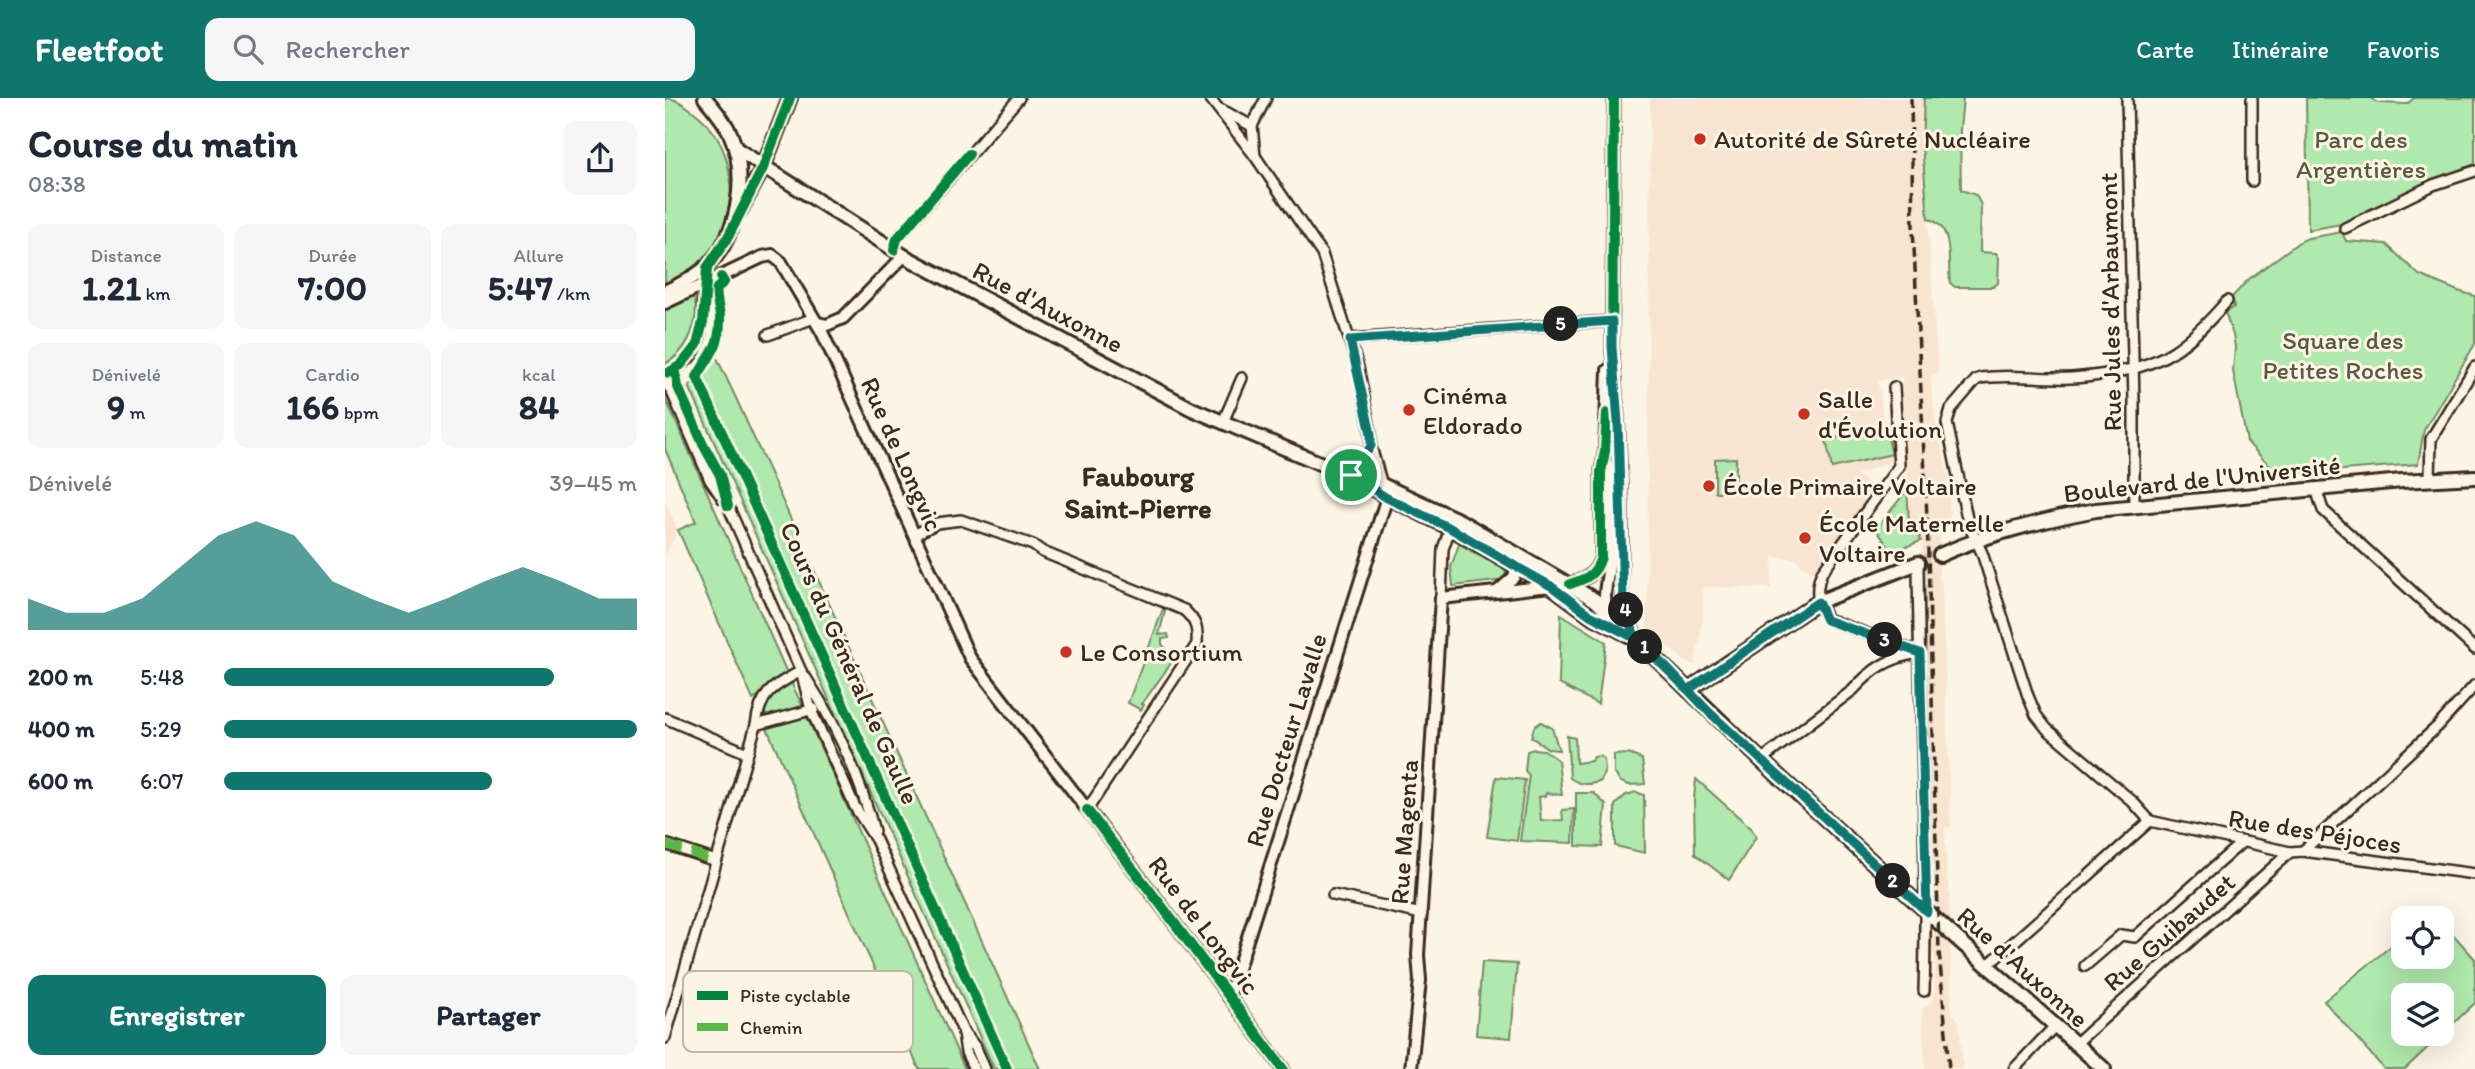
<!DOCTYPE html>
<html lang="fr">
<head>
<meta charset="utf-8">
<style>
	body { margin:0; font-family:Itim,sans-serif; background:#f6f6f7; color:#1f2937; height:100vh; display:flex; flex-direction:column; font-size:26px; white-space:nowrap }
	* { box-sizing:border-box; margin:0 }
	p { font-size:23px; color:#747a83 }
	.icon { flex:none; width:38px; height:38px; fill:none; stroke:currentColor; stroke-width:2; stroke-linecap:round; stroke-linejoin:round }
	.map { position:relative; flex:1; overflow:hidden }
	.panel { display:flex; flex-direction:column; background:#fff; width:665px }
	.panel>* { flex:none }
	.fabs { position:absolute; left:1726px; top:808px; display:grid; gap:14px }
	.fabs a { display:grid; place-items:center; width:63px; height:63px; border-radius:14px; background:#fff; box-shadow:0 7px 28px #0002; font-size:35px }
	.pin { position:absolute; display:grid; place-items:center; width:60px; height:60px; color:#fff; margin:-30px; border:4px solid #fff; border-radius:50%; box-shadow:0 2px 7px #0007 }
	.km { position:absolute; width:35px; height:35px; margin:-18px; border-radius:50%; background:#222; color:#fff; font-size:19px; line-height:35px; text-align:center }
	.round { display:grid; place-items:center; flex:none; width:74px; height:74px; border-radius:14px; background:#f6f6f7 }
	.head { display:flex; align-items:center; justify-content:space-between; height:119px; padding:0 28px }
	h1 { font-size:38px; font-weight:700; line-height:52px }
	.stats { display:grid; grid-template-columns:repeat(3,1fr); gap:10px; height:119px; padding:7px 28px }
	.stats div { display:grid; align-content:center; border-radius:14px; background:#f6f6f7; text-align:center }
	.stats b { font-size:35px; font-weight:700 }
	.stats small { font-size:19px; font-weight:400 }
	.stats p { font-size:19px }
	.chart { height:196px; padding:14px 28px }
	.chart p { display:flex; justify-content:space-between }
	.chart svg { width:100%; height:126px; margin-top:7px; fill:#0f766e; opacity:.7 }
	.primary-button { display:flex; gap:14px; margin-top:auto; padding:14px 28px }
	.primary-button a { flex:1; height:80px; border-radius:14px; background:#0f766e; color:#fff; font-size:28px; font-weight:700; line-height:80px; text-align:center }
	.primary-button a+a { background:#f6f6f7; color:#1f2937 }
	ul { padding:0 28px; list-style:none; font-size:23px }
	li { display:grid; grid-template-columns:112px 84px 1fr; align-items:center; height:52px }
	li i { height:18px; border-radius:9px; background:#0f766e }
	header { display:flex; align-items:center; gap:42px; box-sizing:border-box; height:98px; padding:0 35px; background:#0f766e; color:#fff }
	header strong { font-size:33px }
	nav { display:flex; gap:38px; margin-inline-start:auto; font-size:24px }
	.search { width:490px; height:63px; background:#f6f6f7; display:flex; align-items:center; gap:18px; box-sizing:border-box; padding:0 24px; border-radius:14px; color:#747a83; font-size:26px }
	main { display:flex; flex:1; min-height:0 }
	.map>svg:first-child { display:block }
	.built { fill:#f8e5d1 }
	.green { fill:#afe9ad; stroke:#758a66; stroke-width:2; fill-rule:evenodd }
	.lines { fill:none; stroke-linecap:round; stroke-linejoin:round }
	.secondary-tunnel { stroke:#d5ccbd; stroke-width:12; stroke-dasharray:12 6; stroke-linecap:butt }
	.minor-casing { stroke:#3b2a1e; stroke-width:14 }
	.tertiary-casing { stroke:#3b2a1e; stroke-width:16 }
	.secondary-casing { stroke:#3b2a1e; stroke-width:18 }
	.minor { stroke:#fcf5e5; stroke-width:9 }
	.tertiary { stroke:#fcf5e5; stroke-width:10 }
	.secondary { stroke:#fcf5e5; stroke-width:12 }
	.rail { stroke:#3b2a1e; stroke-width:3.5; stroke-dasharray:10 5; stroke-linecap:butt }
	.quiet { stroke:#58b947; stroke-width:9; stroke-dasharray:18 9; stroke-linecap:butt }
	.cycleway-casing { stroke:#fcf5e5; stroke-width:15 }
	.cycleway { stroke:#00873e; stroke-width:10 }
	.route-casing { stroke:#fff; stroke-width:14 }
	.route { stroke:#0f766e; stroke-width:9 }
	.poi-dot { fill:#c8321e; stroke:#fcf5e5; stroke-width:2.5 }
	.labels { text-anchor:middle; dominant-baseline:central; stroke-width:6; stroke-linejoin:round; paint-order:stroke }
	.poi-label { font-size:26px; fill:#3b2a1e; stroke:#fcf5e5; text-anchor:start }
	.park-label { font-size:26px; fill:#585a42; stroke:#fcf5e5 }
	.street-label { font-size:26px; fill:#3b2a1e; stroke:#fcf5e5 }
	.neighbourhood-label { font-size:28px; font-weight:bold; fill:#3b2a1e; stroke:#fcf5e5 }
	.key { fill:#fcf5e5; stroke:#c2b8a9; stroke-width:2 }
	.key-label { font-size:19px; fill:#3b2a1e }
</style>
</head>
<body>
<header>
<strong>Fleetfoot</strong>
<div class="search"><svg class="icon" aria-label="search" viewBox="0 0 24 24"><circle cx="10" cy="10" r="6"/><path d="M15 15l6 6"/></svg>Rechercher</div>
<nav><a>Carte</a><a>Itinéraire</a><a>Favoris</a></nav>
</header>
<main>
<section class="panel">
<div class="head"><div><h1>Course du matin</h1><p>08:38</p></div><a class="round"><svg class="icon" aria-label="share" viewBox="0 0 24 24"><path d="M12 15V3M7 8l5-5 5 5M5 13v7h14v-7"/></svg></a></div>
<div class="stats">
<div><p>Distance</p><b>1.21<small> km</small></b></div>
<div><p>Durée</p><b>7:00</b></div>
<div><p>Allure</p><b>5:47<small> /km</small></b></div>
</div>
<div class="stats">
<div><p>Dénivelé</p><b>9<small> m</small></b></div>
<div><p>Cardio</p><b>166<small> bpm</small></b></div>
<div><p>kcal</p><b>84</b></div>
</div>
<div class="chart"><p><span>Dénivelé</span>39–45 m</p>
<svg viewBox="0 0 160 44" preserveAspectRatio="none"><path d="M0 44V33L10 38L20 38L30 33L40 22L50 11L60 6L70 11L80 27L90 33L100 38L110 33L120 27L130 22L140 27L150 33L160 33V44z"/></svg>
</div>
<ul>
<li><b>200 m</b>5:48<i style="width:80%"></i></li>
<li><b>400 m</b>5:29<i style="width:100%"></i></li>
<li><b>600 m</b>6:07<i style="width:65%"></i></li>
</ul>
<div class="primary-button"><a>Enregistrer</a><a>Partager</a></div>
</section>
<div class="map">
<svg width="1810" height="971" viewBox="0 0 1810 971">
	<rect width="100%" height="100%" fill="#fcf5e5"/>
	<filter id="ink" filterUnits="userSpaceOnUse"><feTurbulence type="fractalNoise" baseFrequency=".0143" numOctaves="2"/><feDisplacementMap in="SourceGraphic" scale="14" xChannelSelector="R" yChannelSelector="G"/><feConvolveMatrix kernelMatrix="1 2 1 2 8 2 1 2 1" color-interpolation-filters="sRGB"/></filter>
	<g filter="url(#ink)">
		<!-- built -->
		<g class="built">
			<path d="M 985,0 L 1259,0 L 1257,47 L 1273,272 L 1271,277 L 1265,280 L 1271,326 L 1283,376 L 1285,421 L 1282,429 L 1275,431 L 1274,480 L 1277,486 L 1286,729 L 1280,730 L 1282,783 L 1284,784 L 1287,915 L 1294,922 L 1298,971 L 1260,971 L 1257,910 L 1269,902 L 1270,856 L 1267,856 L 1266,785 L 1264,784 L 1264,778 L 1267,777 L 1259,489 L 1256,489 L 1257,442 L 1254,434 L 1257,431 L 1250,430 L 1245,422 L 1242,373 L 1238,370 L 1237,279 L 1213,283 L 1219,323 L 1227,322 L 1230,363 L 1192,376 L 1209,391 L 1193,414 L 1195,417 L 1148,475 L 1135,466 L 1131,460 L 1108,459 L 1106,490 L 1038,489 L 1038,520 L 1030,567 L 1022,565 L 982,530 Z"/>
			<path d="M 0,403 L 13,432 L 0,458 Z"/>
		</g>
		<!-- green -->
		<g class="green">
			<path d="M 0,0 C 11,0 20,7 29,14 C 89,59 72,163 0,186 Z"/>
			<path d="M 1259,0 L 1298,0 L 1295,32 L 1296,92 L 1311,97 L 1316,107 L 1315,154 L 1331,155 L 1334,160 L 1333,185 L 1328,189 L 1290,189 L 1285,185 C 1282,164 1290,127 1263,121 L 1257,47 Z"/>
			<path d="M 1641,0 L 1706,0 L 1713,5 L 1742,6 L 1749,0 L 1810,0 L 1810,66 L 1768,82 L 1676,126 L 1643,132 Z"/>
			<path d="M 1677,134 L 1681,143 L 1721,146 L 1754,177 L 1793,193 L 1810,198 L 1810,246 L 1759,332 L 1753,366 L 1613,377 L 1582,344 L 1568,273 L 1570,249 L 1568,237 L 1560,214 L 1569,209 L 1567,199 L 1584,181 L 1634,144 L 1643,140 Z"/>
			<path d="M 29,198 C 36,222 23,254 0,266 L 0,209 Z"/>
			<path d="M 51,258 L 70,298 L 375,971 L 329,971 L 24,288 L 38,277 Z"/>
			<path d="M 0,299 L 122,575 L 88,602 L 13,432 L 31,424 L 0,351 Z"/>
			<path d="M 1220,329 L 1227,356 L 1167,370 L 1161,342 Z"/>
			<path d="M 1071,360 L 1071,394 L 1050,394 L 1050,361 Z"/>
			<path d="M 1242,392 L 1244,422 L 1249,430 L 1256,431 L 1257,434 L 1253,434 L 1256,443 L 1227,454 L 1211,431 Z"/>
			<path d="M 794,446 L 841,473 L 840,482 L 788,488 L 786,469 Z"/>
			<path d="M 498,511 L 500,513 L 494,537 L 503,536 L 504,540 L 497,541 L 497,546 L 509,561 L 477,606 L 479,607 L 476,612 L 463,605 Z"/>
			<path d="M 896,516 L 941,544 L 933,606 L 894,586 Z"/>
			<path d="M 125,582 L 138,609 L 137,612 L 103,618 L 100,616 C 98,600 114,591 125,582 Z"/>
			<path d="M 142,619 L 300,971 L 254,971 L 100,626 Z"/>
			<path d="M 876,624 L 887,630 L 894,652 L 884,651 L 866,639 L 869,629 Z"/>
			<path d="M 902,638 L 910,640 L 911,665 L 926,663 L 929,659 L 935,658 L 939,661 L 940,672 L 936,683 C 924,688 915,687 905,680 Z"/>
			<path d="M 869,651 L 879,652 L 893,662 L 897,697 L 881,695 L 880,698 L 874,699 L 876,723 L 898,722 L 897,712 L 909,711 L 908,745 L 855,743 L 864,677 L 860,673 L 862,653 Z"/>
			<path d="M 963,656 L 977,661 L 980,686 L 964,687 L 956,684 L 949,675 L 949,657 Z"/>
			<path d="M 831,679 L 860,682 L 852,743 L 822,739 Z"/>
			<path d="M 1031,681 L 1086,730 L 1091,739 L 1064,782 L 1030,756 L 1029,700 Z"/>
			<path d="M 971,694 L 979,697 L 980,755 L 950,748 L 950,707 L 961,697 Z"/>
			<path d="M 911,695 L 929,695 L 941,707 L 937,749 L 911,748 Z"/>
			<path d="M 1776,832 L 1785,833 L 1810,861 L 1810,905 L 1740,971 L 1719,971 L 1659,903 L 1738,838 L 1738,859 L 1776,859 ZM 1738,898 L 1776,898 L 1776,936 L 1738,936 Z"/>
			<path d="M 817,864 L 852,866 L 846,940 L 811,937 Z"/>
		</g>
		<g class="lines">
			<!-- secondary-tunnel -->
			<path class="secondary-tunnel" d="M 1253,465 L 1275,457"/>
			<defs>
				<g id="minor">
					<path d="M 545,0 L 590,58"/>
					<path d="M 601,0 L 587,28 L 590,58 L 657,156 L 693,269 L 706,336 L 706,349 L 717,387"/>
					<path d="M 1462,0 L 1469,304 L 1469,406"/>
					<path d="M 1587,0 L 1587,83"/>
					<path d="M 555,11 L 587,28"/>
					<path d="M 1680,130 L 1768,87 L 1810,73"/>
					<path d="M 229,152 L 232,141 L 354,0"/>
					<path d="M 103,237 L 149,220"/>
					<path d="M 685,241 L 947,223"/>
					<path d="M 10,271 L 13,289 L 38,346 L 55,377 L 63,408 L 136,573 L 146,612 L 190,709 L 211,742 L 298,933 L 311,950 L 320,971"/>
					<path d="M 0,276 C 55,255 28,206 44,167"/>
					<path d="M 0,284 L 6,292 L 45,382 L 58,401"/>
					<path d="M 1229,289 L 1234,368 L 1157,474 C 1149,493 1153,504 1162,521 L 1255,555"/>
					<path d="M 558,324 L 577,280"/>
					<path d="M 686,377 L 706,349"/>
					<path d="M 1765,381 L 1766,341 L 1810,269"/>
					<path d="M 1651,391 L 1658,412 L 1810,551"/>
					<path d="M 249,437 L 272,425 L 296,422 L 368,447 L 378,454 L 519,512 C 531,523 533,530 532,546 L 422,712"/>
					<path d="M 1253,465 C 1254,608 1263,750 1259,893"/>
					<path d="M 776,500 L 778,451 L 785,430"/>
					<path d="M 141,580 C 171,626 195,680 209,733"/>
					<path d="M 0,620 L 82,655"/>
					<path d="M 91,627 L 149,611"/>
					<path d="M 1096,662 L 1188,592 C 1208,570 1224,560 1253,555"/>
					<path d="M 1485,723 L 1467,703 L 1382,631 L 1371,617 L 1363,598 L 1317,455 L 1303,425 L 1282,325 L 1286,311 L 1311,282 L 1316,280 C 1341,276 1367,280 1392,280 C 1407,281 1421,279 1435,277 C 1497,269 1522,249 1562,203"/>
					<path d="M 1485,723 L 1625,754 L 1638,753 L 1810,776"/>
					<path d="M 0,746 L 51,763"/>
					<path d="M 1638,753 L 1773,628 L 1810,587"/>
					<path d="M 668,797 L 757,816"/>
					<path d="M 1323,867 L 1485,723"/>
					<path d="M 1420,868 L 1456,837 L 1470,839 L 1576,745"/>
					<path d="M 298,935 L 301,954 L 309,971"/>
					<path d="M 0,940 L 91,627 C 95,594 109,588 136,573"/>
					<path d="M 1410,946 L 1625,754"/>
					<path d="M 1349,971 L 1390,928"/>
				</g>
				<g id="tertiary">
					<path d="M 949,0 L 947,249 L 953,324 L 957,418 L 956,487 L 958,504 L 971,541"/>
					<path d="M 0,205 L 97,159 L 107,157 L 116,164 L 157,234 L 305,560 L 496,807 L 618,971"/>
					<path d="M 152,225 L 162,227 L 178,220 L 239,158"/>
					<path d="M 941,360 C 948,394 946,430 944,465 C 943,483 937,495 942,514"/>
					<path d="M 905,486 C 921,481 931,477 936,459 L 936,374 L 940,353 L 943,272"/>
					<path d="M 833,493 L 849,479 L 853,461"/>
					<path d="M 564,899 L 722,399"/>
					<path d="M 746,971 L 755,882 L 753,857 L 776,500 L 886,488"/>
				</g>
				<g id="secondary">
					<path d="M 70,50 L 239,158 L 527,311 L 690,380 L 722,399 L 785,430 L 852,469 L 886,488 L 925,517 L 971,541"/>
					<path d="M 75,113 L 98,70 L 125,0"/>
					<path d="M 0,194 C 13,188 26,181 38,172 C 74,140 84,79 65,35 C 59,22 49,11 40,0"/>
					<path d="M 701,382 L 717,387 L 795,423 L 930,502 L 1096,662 L 1262,814 L 1439,971"/>
					<path d="M 1275,457 C 1324,435 1379,422 1431,412 L 1737,383 L 1810,379"/>
					<path d="M 1023,592 L 1153,504 L 1253,465"/>
				</g>
			</defs>
			<!-- minor casing -->
			<use href="#minor" class="minor-casing"/>
			<!-- tertiary casing -->
			<use href="#tertiary" class="tertiary-casing"/>
			<!-- secondary casing -->
			<use href="#secondary" class="secondary-casing"/>
			<!-- minor -->
			<use href="#minor" class="minor"/>
			<!-- tertiary -->
			<use href="#tertiary" class="tertiary"/>
			<!-- secondary -->
			<use href="#secondary" class="secondary"/>
			<!-- rail -->
			<path class="rail" d="M 1246,0 L 1248,129 L 1262,419 L 1274,853 L 1284,971"/>
			<!-- quiet -->
			<path class="quiet" d="M 0,746 L 51,763"/>
			<defs>
				<g id="cycleway">
					<path d="M 949,0 L 947,249 L 953,324 L 957,418 L 956,487 L 958,504 L 971,541"/>
					<path d="M 229,152 L 232,141 L 304,56"/>
					<path d="M 56,179 L 59,184 L 52,190 C 50,200 54,208 55,218 C 56,248 45,256 32,279 L 342,971"/>
					<path d="M 10,271 L 13,289 L 38,346 L 55,377 L 63,408"/>
					<path d="M 3,275 L 16,267 L 32,247 L 38,224 L 42,170 L 63,139 L 98,70 L 125,0"/>
					<path d="M 905,486 C 921,481 931,477 936,459 L 936,374 L 940,353 L 942,315"/>
					<path d="M 422,712 L 496,807 L 618,971"/>
				</g>
			</defs>
			<!-- cycleway casing -->
			<use href="#cycleway" class="cycleway-casing"/>
			<!-- cycleway -->
			<use href="#cycleway" class="cycleway"/>
		</g>
	</g>
	<g class="lines" filter="url(#ink)">
		<defs>
			<path id="route" d="M 686,377 L 722,400 L 785,430 L 852,469 L 886,488 L 925,517 L 971,541 L 1002,570 L 1044,614 L 1262,814 L 1255,555 L 1161,522 L 1153,504 L 1023,592 L 971,541 L 958,504 L 953,324 L 947,249 L 947,223 L 685,242 L 706,336 L 706,348 L 686,377"/>
		</defs>
		<!-- route casing -->
		<use href="#route" class="route-casing"/>
		<!-- route -->
		<use href="#route" class="route"/>
	</g>
	<!-- markers -->
	<g class="poi-dot">
		<circle cx="1035" cy="41" r="7"/>
		<circle cx="744" cy="312" r="7"/>
		<circle cx="1139" cy="316" r="7"/>
		<circle cx="1044" cy="388" r="7"/>
		<circle cx="1140" cy="440" r="7"/>
		<circle cx="401" cy="554" r="7"/>
	</g>
	<g class="labels">
		<!-- poi labels -->
		<g class="poi-label">
			<text x="1049" y="41">Autorité de Sûreté Nucléaire</text>
			<text x="758" y="297">Cinéma<tspan x="758" dy="30">Eldorado</tspan></text>
			<text x="1153" y="301">Salle<tspan x="1153" dy="30">d'Évolution</tspan></text>
			<text x="1058" y="388">École Primaire Voltaire</text>
			<text x="1154" y="425">École Maternelle<tspan x="1154" dy="30">Voltaire</tspan></text>
			<text x="415" y="554">Le Consortium</text>
		</g>
		<!-- park labels -->
		<g class="park-label">
			<text x="1696" y="41">Parc des<tspan x="1696" dy="30">Argentières</tspan></text>
			<text x="1678" y="242">Square des<tspan x="1678" dy="30">Petites Roches</tspan></text>
		</g>
		<!-- street labels -->
		<g class="street-label">
			<text transform="translate(1445 204) rotate(-91)">Rue Jules d'Arbaumont</text>
			<text transform="translate(383 209) rotate(28)">Rue d'Auxonne</text>
			<text transform="translate(237 356) rotate(66)">Rue de Longvic</text>
			<text transform="translate(1537 381) rotate(-6)">Boulevard de l'Université</text>
			<text transform="translate(185 565) rotate(66)">Cours du Général de Gaulle</text>
			<text transform="translate(621 642) rotate(-73)">Rue Docteur Lavalle</text>
			<text transform="translate(1650 733) rotate(9)">Rue des Péjoces</text>
			<text transform="translate(739 734) rotate(-86)">Rue Magenta</text>
			<text transform="translate(539 827) rotate(53)">Rue de Longvic</text>
			<text transform="translate(1504 834) rotate(-41)">Rue Guibaudet</text>
			<text transform="translate(1358 869) rotate(42)">Rue d'Auxonne</text>
		</g>
		<!-- neighbourhood labels -->
		<g class="neighbourhood-label">
			<text x="473" y="378">Faubourg<tspan x="473" dy="32">Saint-Pierre</tspan></text>
		</g>
	</g>
	<!-- legend -->
	<rect x="18" y="873" width="230" height="81" rx="10" class="key"/>
	<rect x="32" y="893" width="31" height="9" fill="#00873e"/>
	<rect x="32" y="925" width="31" height="8" fill="#58b947"/>
	<g class="key-label">
		<text x="75" y="904">Piste cyclable</text>
		<text x="75" y="936">Chemin</text>
	</g>
</svg>
<div class="fabs">
<a><svg class="icon" aria-label="locate" viewBox="0 0 24 24"><circle cx="12" cy="12" r="6"/><path d="M12 2v4M12 18v4M2 12h4M18 12h4"/></svg></a>
<a><svg class="icon" aria-label="layers" viewBox="0 0 24 24"><path d="M12 4l9 5-9 5-9-5zM3 14l9 5 9-5"/></svg></a>
</div>
<div class="pin" style="left:686px;top:377px;background:#1e9e55"><svg class="icon" aria-label="arrive" viewBox="0 0 24 24"><path d="M6 21V4h12l-3 4 3 4H6"/></svg></div>
<b class="km" style="left:980px;top:549px">1</b>
<b class="km" style="left:1228px;top:783px">2</b>
<b class="km" style="left:1220px;top:542px">3</b>
<b class="km" style="left:961px;top:512px">4</b>
<b class="km" style="left:896px;top:226px">5</b>
</div>
</main>
</body>
</html>
